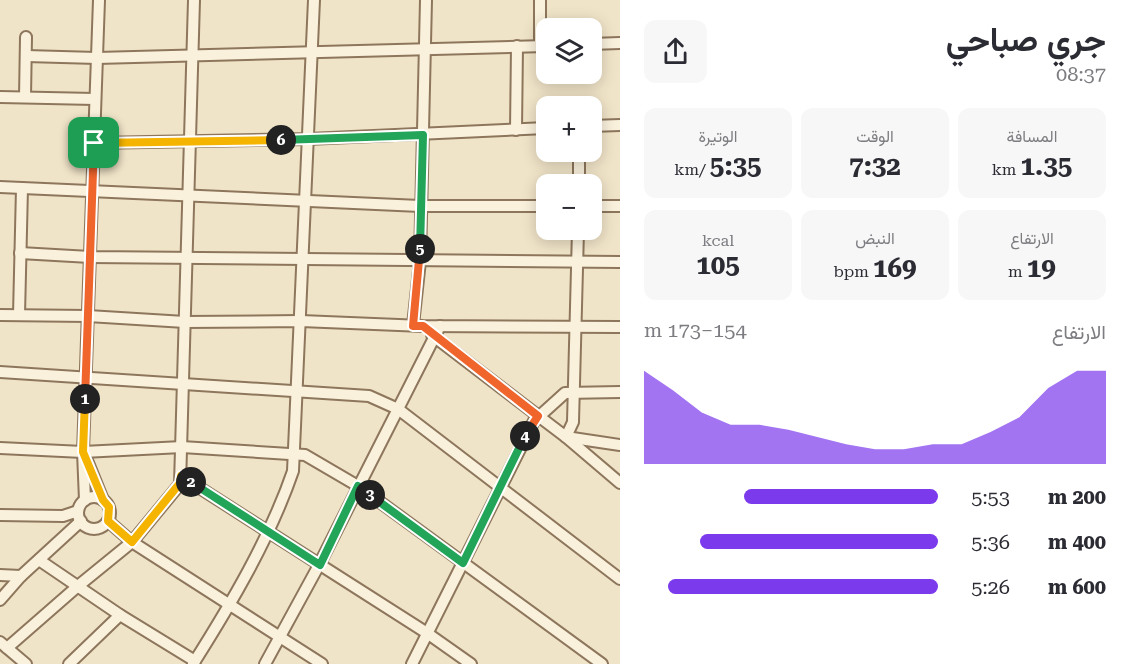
<!DOCTYPE html>
<html lang="ar">
<head>
<meta charset="utf-8">
<style>
	body { margin:0; font-family:"Roboto Serif",Vazirmatn,serif; background:#f7f7f7; color:#2b2b33; direction:rtl; height:100vh; display:flex; flex-direction:column; font-size:22px; white-space:nowrap }
	* { box-sizing:border-box; margin:0 }
	p { font-size:20px; color:#7c7c81 }
	.icon { flex:none; width:33px; height:33px; fill:none; stroke:currentColor; stroke-width:2; stroke-linecap:round; stroke-linejoin:round }
	.map { position:relative; flex:1; overflow:hidden; direction:ltr }
	.sheet { display:flex; flex-direction:column; background:#fff; width:510px }
	.sheet>* { flex:none }
	.tools { position:absolute; left:536px; top:18px; display:grid; gap:12px }
	.tools a { display:grid; place-items:center; width:66px; height:66px; border-radius:12px; background:#fff; box-shadow:0 3px 15px #0003; font-size:30px }
	.pin { position:absolute; display:grid; place-items:center; width:51px; height:51px; color:#fff; margin:-26px; border-radius:12px; box-shadow:0 3px 9px #0006 }
	.km { position:absolute; width:30px; height:30px; margin:-15px; border-radius:50%; background:#222; color:#fff; font-size:16px; line-height:30px; text-align:center }
	.round { display:grid; place-items:center; flex:none; width:63px; height:63px; border-radius:12px; background:#f7f7f7 }
	.headline { display:flex; align-items:center; justify-content:space-between; height:102px; padding:0 24px }
	h1 { font-size:33px; font-weight:700; line-height:45px }
	.figures { display:grid; grid-template-columns:repeat(3,1fr); gap:9px; height:102px; padding:6px 24px }
	.figures div { display:grid; align-content:center; border-radius:12px; background:#f7f7f7; text-align:center }
	.figures b { font-size:26px; font-weight:700 }
	.figures small { font-size:16px; font-weight:400 }
	.figures p { font-size:16px }
	.chart { height:168px; padding:12px 24px }
	.chart p { display:flex; justify-content:space-between }
	.chart svg { width:100%; height:108px; margin-top:6px; fill:#7c3aed; opacity:.7 }
	ul { padding:0 24px; list-style:none; font-size:20px }
	li { display:grid; grid-template-columns:96px 72px 1fr; align-items:center; height:45px }
	li i { height:15px; border-radius:8px; background:#7c3aed }
	main { display:flex; flex:1; min-height:0 }
	.map>svg:first-child { display:block }
	.lines { fill:none; stroke-linecap:round; stroke-linejoin:round }
	.minor-casing { stroke:#8d765c; stroke-width:14 }
	.minor { stroke:#faf1dc; stroke-width:10 }
	.split-1-casing { stroke:#fff; stroke-width:12 }
	.split-2-casing { stroke:#fff; stroke-width:12 }
	.split-3-casing { stroke:#fff; stroke-width:12 }
	.split-4-casing { stroke:#fff; stroke-width:12 }
	.split-5-casing { stroke:#fff; stroke-width:12 }
	.split-6-casing { stroke:#fff; stroke-width:12 }
	.split-7-casing { stroke:#fff; stroke-width:12 }
	.split-1 { stroke:#f0652b; stroke-width:8 }
	.split-2 { stroke:#f5b400; stroke-width:8 }
	.split-3 { stroke:#22a559; stroke-width:8 }
	.split-4 { stroke:#22a559; stroke-width:8 }
	.split-5 { stroke:#f0652b; stroke-width:8 }
	.split-6 { stroke:#22a559; stroke-width:8 }
	.split-7 { stroke:#f5b400; stroke-width:8 }
</style>
</head>
<body>
<main>
<section class="sheet">
<div class="headline"><div><h1>جري صباحي</h1><p>08:37</p></div><a class="round"><svg class="icon" aria-label="share" viewBox="0 0 24 24"><path d="M12 15V3M7 8l5-5 5 5M5 13v7h14v-7"/></svg></a></div>
<div class="figures">
<div><p>المسافة</p><b>1.35<small> km</small></b></div>
<div><p>الوقت</p><b>7:32</b></div>
<div><p>الوتيرة</p><b>5:35<small> /km</small></b></div>
</div>
<div class="figures">
<div><p>الارتفاع</p><b>19<small> m</small></b></div>
<div><p>النبض</p><b>169<small> bpm</small></b></div>
<div><p>kcal</p><b>105</b></div>
</div>
<div class="chart"><p><span>الارتفاع</span>154–173 m</p>
<svg viewBox="0 0 160 44" preserveAspectRatio="none"><path d="M0 44V6L10 14L20 23L30 28L40 28L50 30L60 33L70 36L80 38L90 38L100 36L110 36L120 31L130 25L140 13L150 6L160 6V44z"/></svg>
</div>
<ul>
<li><b>200 m</b>5:53<i style="width:66%"></i></li>
<li><b>400 m</b>5:36<i style="width:81%"></i></li>
<li><b>600 m</b>5:26<i style="width:92%"></i></li>
</ul>
</section>
<div class="map">
<svg width="620" height="664" viewBox="0 0 620 664">
	<rect width="100%" height="100%" fill="#f0e4c8"/>
	<g class="lines">
		<defs>
			<g id="minor">
				<path d="M 540,0 L 540,46"/>
				<path d="M 591,44 L 620,43"/>
				<path d="M 26,56 L 97,58 L 546,46"/>
				<path d="M 0,97 L 95,99"/>
				<path d="M 25,97 L 26,37"/>
				<path d="M 591,126 L 620,125"/>
				<path d="M 516,130 L 517,46"/>
				<path d="M 94,143 L 308,139 L 546,128"/>
				<path d="M 579,184 L 579,152"/>
				<path d="M 0,187 L 420,206 L 546,206"/>
				<path d="M 591,206 L 620,206"/>
				<path d="M 578,230 L 573,422 L 566,437 L 620,445"/>
				<path d="M 20,253 L 90,257 L 620,262"/>
				<path d="M 0,315 L 88,316 L 185,322 L 301,321 L 423,326 L 620,327"/>
				<path d="M 19,315 L 22,188"/>
				<path d="M 413,325 L 420,261 L 426,0"/>
				<path d="M 432,335 L 566,437 L 620,483"/>
				<path d="M 0,372 L 369,396 L 398,409 L 620,579"/>
				<path d="M 0,448 L 83,452 L 182,447 L 305,455 L 358,486 L 602,664"/>
				<path d="M 86,458 L 103,500"/>
				<path d="M 181,476 L 427,633 L 471,664"/>
				<circle cx="94" cy="513" r="16"/>
				<path d="M 85,500 L 83,452 L 99,0"/>
				<path d="M 0,515 L 63,516 L 78,511"/>
				<path d="M 108,521 L 132,542 L 322,664"/>
				<path d="M 39,560 L 120,615 L 195,661"/>
				<path d="M 0,575 L 21,576"/>
				<path d="M 0,600 L 21,576 L 81,521"/>
				<path d="M 0,642 L 26,664"/>
				<path d="M 7,648 L 78,586 L 132,542 L 180,484 L 194,0"/>
				<path d="M 69,664 L 120,615"/>
				<path d="M 193,664 C 231,604 270,538 293,471 L 314,0"/>
				<path d="M 265,664 L 319,565 L 440,326"/>
				<path d="M 412,664 L 534,421 L 565,393 L 620,392"/>
			</g>
		</defs>
		<!-- minor casing -->
		<use href="#minor" class="minor-casing"/>
		<!-- minor -->
		<use href="#minor" class="minor"/>
	</g>
	<g class="lines">
		<defs>
			<path id="split-1" d="M 85,399 L 94,143"/>
			<path id="split-2" d="M 85,399 L 83,452 L 103,500 L 109,507 L 108,521 L 132,542 L 180,483 L 181,476 L 191,482"/>
			<path id="split-3" d="M 191,482 L 320,565 L 358,486 L 370,495"/>
			<path id="split-4" d="M 370,495 L 463,563 L 525,436"/>
			<path id="split-5" d="M 420,249 L 413,326 L 423,326 L 538,416 L 525,436"/>
			<path id="split-6" d="M 281,140 L 423,135 L 420,249"/>
			<path id="split-7" d="M 94,143 L 281,140"/>
		</defs>
		<!-- split-1 casing -->
		<use href="#split-1" class="split-1-casing"/>
		<!-- split-2 casing -->
		<use href="#split-2" class="split-2-casing"/>
		<!-- split-3 casing -->
		<use href="#split-3" class="split-3-casing"/>
		<!-- split-4 casing -->
		<use href="#split-4" class="split-4-casing"/>
		<!-- split-5 casing -->
		<use href="#split-5" class="split-5-casing"/>
		<!-- split-6 casing -->
		<use href="#split-6" class="split-6-casing"/>
		<!-- split-7 casing -->
		<use href="#split-7" class="split-7-casing"/>
		<!-- split-1 -->
		<use href="#split-1" class="split-1"/>
		<!-- split-2 -->
		<use href="#split-2" class="split-2"/>
		<!-- split-3 -->
		<use href="#split-3" class="split-3"/>
		<!-- split-4 -->
		<use href="#split-4" class="split-4"/>
		<!-- split-5 -->
		<use href="#split-5" class="split-5"/>
		<!-- split-6 -->
		<use href="#split-6" class="split-6"/>
		<!-- split-7 -->
		<use href="#split-7" class="split-7"/>
	</g>
</svg>
<div class="tools">
<a><svg class="icon" aria-label="layers" viewBox="0 0 24 24"><path d="M12 4l9 5-9 5-9-5zM3 14l9 5 9-5"/></svg></a>
<a>+</a>
<a>−</a>
</div>
<div class="pin" style="left:94px;top:143px;background:#1e9e55"><svg class="icon" aria-label="arrive" viewBox="0 0 24 24"><path d="M6 21V4h12l-3 4 3 4H6"/></svg></div>
<b class="km" style="left:85px;top:399px">1</b>
<b class="km" style="left:191px;top:482px">2</b>
<b class="km" style="left:370px;top:495px">3</b>
<b class="km" style="left:525px;top:436px">4</b>
<b class="km" style="left:420px;top:249px">5</b>
<b class="km" style="left:281px;top:140px">6</b>
</div>
</main>
</body>
</html>
